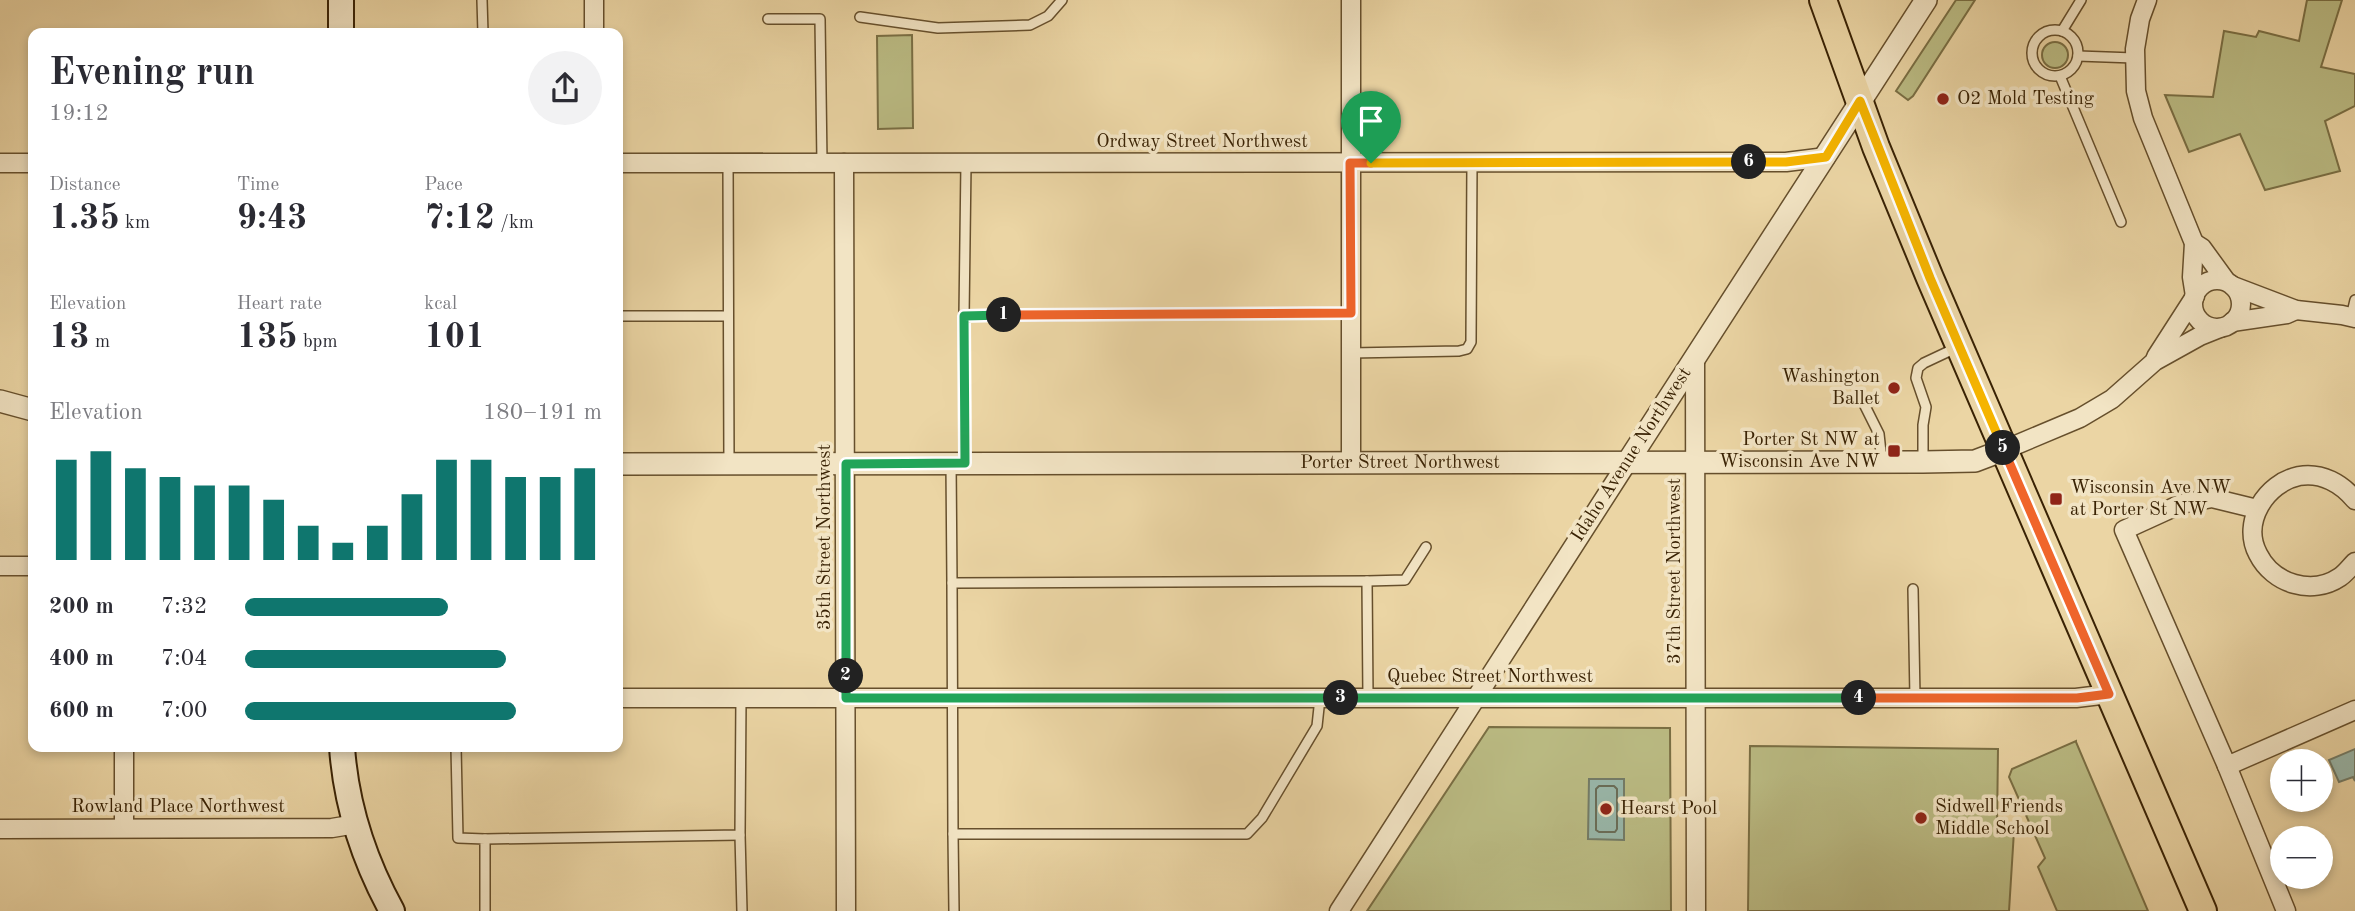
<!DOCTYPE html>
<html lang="en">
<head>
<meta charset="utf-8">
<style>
	body { margin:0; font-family:"Old Standard TT",serif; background:#f2f2f3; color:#2b2b33; height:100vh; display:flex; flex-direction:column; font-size:26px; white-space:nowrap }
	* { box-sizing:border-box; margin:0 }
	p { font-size:23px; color:#7c7c81 }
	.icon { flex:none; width:38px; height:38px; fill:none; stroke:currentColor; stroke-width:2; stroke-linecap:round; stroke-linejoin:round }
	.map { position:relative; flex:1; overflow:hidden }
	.sheet { position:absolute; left:28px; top:28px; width:595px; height:724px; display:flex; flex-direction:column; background:#fff; border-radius:14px; box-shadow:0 4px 10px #0003 }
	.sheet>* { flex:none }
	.controls { position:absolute; left:2270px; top:749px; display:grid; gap:14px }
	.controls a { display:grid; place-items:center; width:63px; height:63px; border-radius:50%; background:#fff; box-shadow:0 4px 10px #0003; font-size:35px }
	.pin { position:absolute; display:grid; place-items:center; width:60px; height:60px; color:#fff; margin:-72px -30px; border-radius:50% 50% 50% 0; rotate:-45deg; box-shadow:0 0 7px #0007 }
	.pin .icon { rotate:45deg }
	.km { position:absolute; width:35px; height:35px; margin:-18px; border-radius:50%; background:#222; color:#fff; font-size:19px; line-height:35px; text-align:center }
	.round { display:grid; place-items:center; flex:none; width:74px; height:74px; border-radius:37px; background:#f2f2f3 }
	.overview { display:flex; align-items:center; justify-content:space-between; height:119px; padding:0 21px }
	h1 { font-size:38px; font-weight:700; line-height:52px }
	.figures { display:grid; grid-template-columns:repeat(3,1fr); gap:10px; height:119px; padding:7px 21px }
	.figures div { display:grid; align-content:center }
	.figures b { font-size:35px; font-weight:700 }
	.figures small { font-size:19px; font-weight:400 }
	.figures p { font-size:19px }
	.chart { height:196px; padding:14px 21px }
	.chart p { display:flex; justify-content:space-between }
	.chart svg { width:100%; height:126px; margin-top:7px; stroke:#0f766e; stroke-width:6 }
	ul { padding:0 21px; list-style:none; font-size:23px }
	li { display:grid; grid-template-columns:112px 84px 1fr; align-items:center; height:52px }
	li i { height:18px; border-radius:9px; background:#0f766e }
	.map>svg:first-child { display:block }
	.green { fill:#bbbc84; stroke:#7a6f44; stroke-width:2 }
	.water { fill:#99b8ab; stroke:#737c68; stroke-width:2 }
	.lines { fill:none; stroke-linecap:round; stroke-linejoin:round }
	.shore { stroke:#696d58; stroke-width:2 }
	.service-casing { stroke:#664f2c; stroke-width:12 }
	.minor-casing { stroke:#664f2c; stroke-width:21 }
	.tertiary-casing { stroke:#664f2c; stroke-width:24 }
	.secondary-casing { stroke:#392204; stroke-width:28 }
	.primary-casing { stroke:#392204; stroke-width:30 }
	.service { stroke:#f2e4c4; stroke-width:9 }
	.minor { stroke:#f2e4c4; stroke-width:18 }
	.tertiary { stroke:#f2e4c4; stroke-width:21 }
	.secondary { stroke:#f2e4c4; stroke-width:24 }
	.primary { stroke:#ebd5a4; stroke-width:26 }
	.split-1-casing { stroke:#fff; stroke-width:14 }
	.split-2-casing { stroke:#fff; stroke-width:14 }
	.split-3-casing { stroke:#fff; stroke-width:14 }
	.split-4-casing { stroke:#fff; stroke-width:14 }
	.split-5-casing { stroke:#fff; stroke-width:14 }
	.split-6-casing { stroke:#fff; stroke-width:14 }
	.split-7-casing { stroke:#fff; stroke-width:14 }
	.split-1 { stroke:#f0652b; stroke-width:9 }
	.split-2 { stroke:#22a559; stroke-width:9 }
	.split-3 { stroke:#22a559; stroke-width:9 }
	.split-4 { stroke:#22a559; stroke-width:9 }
	.split-5 { stroke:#f0652b; stroke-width:9 }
	.split-6 { stroke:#f5b400; stroke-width:9 }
	.split-7 { stroke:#f5b400; stroke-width:9 }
	.poi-dot { fill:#8f2418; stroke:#f2e4c4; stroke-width:2.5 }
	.labels { text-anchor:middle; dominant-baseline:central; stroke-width:7; stroke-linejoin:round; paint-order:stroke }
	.poi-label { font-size:19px; fill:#392204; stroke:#f2e4c4; text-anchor:start }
	.street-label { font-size:19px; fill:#392204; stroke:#f2e4c4 }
</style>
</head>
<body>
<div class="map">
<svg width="2355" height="911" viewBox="0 0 2355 911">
	<rect width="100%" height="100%" fill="#ebd5a4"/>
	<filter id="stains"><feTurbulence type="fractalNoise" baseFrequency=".00286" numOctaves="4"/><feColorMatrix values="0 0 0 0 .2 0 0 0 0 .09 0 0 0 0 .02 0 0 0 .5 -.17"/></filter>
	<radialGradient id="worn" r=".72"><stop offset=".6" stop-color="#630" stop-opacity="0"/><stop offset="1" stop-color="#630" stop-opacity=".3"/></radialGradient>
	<!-- green -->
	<g class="green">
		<path d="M 1956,0 L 1975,0 L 1913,96 L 1908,100 L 1896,91 Z"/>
		<path d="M 2307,0 L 2342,0 L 2321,67 L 2355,74 L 2355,106 L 2325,121 L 2340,171 L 2265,190 L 2240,134 L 2189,152 L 2165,95 L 2213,97 L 2224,31 L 2256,37 L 2259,31 L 2299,41 Z"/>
		<path d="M 912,35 L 913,128 L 878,129 L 877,36 Z"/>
		<circle cx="2055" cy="55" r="13"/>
		<path d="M 1489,727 L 1670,728 L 1671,911 L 1367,911 Z"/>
		<path d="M 2076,741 L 2076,742 L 2148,911 L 2057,911 L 2038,867 L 2045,858 L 2009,777 L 2012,769 Z"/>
		<path d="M 1750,746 L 1998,749 L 1997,827 L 2014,831 L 2009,911 L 1748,911 Z"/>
	</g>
	<!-- water -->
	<g class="water">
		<path d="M 2355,749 L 2355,781 L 2353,777 L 2339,782 L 2329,760 Z"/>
		<path d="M 1589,779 L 1624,779 L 1624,840 L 1588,839 Z"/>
	</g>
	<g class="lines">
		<!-- shore -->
		<path class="shore" d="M 1599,786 L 1614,786 L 1617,789 L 1617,829 L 1615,832 L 1599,832 L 1596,830 L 1596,789 Z"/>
		<defs>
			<g id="service">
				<path d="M 482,0 L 483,33"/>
				<path d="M 860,17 L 938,28 L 1030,25 L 1048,16 L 1062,0"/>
				<path d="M 768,19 L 820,19 L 822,163"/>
				<circle cx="2055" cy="53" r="23"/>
				<path d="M 2062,31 L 2081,0"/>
				<path d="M 2078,56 L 2134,58"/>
				<path d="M 2060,76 L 2121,222"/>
				<path d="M 728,163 L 729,464"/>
				<path d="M 618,316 L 728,316"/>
				<path d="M 964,316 L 966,163"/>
				<path d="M 2351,317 L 2355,300"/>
				<path d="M 1351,353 L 1459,351 L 1467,349 L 1471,342 L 1472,162"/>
				<path d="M 1860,396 L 1879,434 L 1882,462"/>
				<path d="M 1923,460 L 1923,425 L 1926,407 L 1916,378 L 1918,368 L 1924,363 L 1958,347"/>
				<path d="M 951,463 L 952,583"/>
				<path d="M 965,463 L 964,316 L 1351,313"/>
				<path d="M 1367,581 L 1405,580 L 1426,547"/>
				<path d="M 1913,589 L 1915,698"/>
				<path d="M 1320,698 L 1317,726 L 1262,818 L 1247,834 L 953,834 L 952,583 L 1367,581 L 1368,698"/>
				<path d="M 456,747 L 458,838 L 485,839 L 485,911"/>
				<path d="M 953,834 L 954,911"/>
				<path d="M 740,835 L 742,911"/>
				<path d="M 485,839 L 740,835 L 741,698"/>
			</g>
			<g id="minor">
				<path d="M 594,0 L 594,33"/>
				<path d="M 2147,0 L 2140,19 L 2135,49 L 2136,91 L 2143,118 L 2194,243 L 2192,277 L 2195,296"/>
				<path d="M 0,163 L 33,163"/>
				<path d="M 618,163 L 1786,162 L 1826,157"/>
				<path d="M 844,163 L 846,911"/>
				<path d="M 2194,243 L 2202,248 L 2226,281"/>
				<circle cx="2217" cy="304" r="24"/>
				<path d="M 2233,286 L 2296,310 L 2342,315 L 2355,318"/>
				<path d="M 2232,322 L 2287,314 L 2296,310"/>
				<path d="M 1695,357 L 1696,911"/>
				<path d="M 2156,357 L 2194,298"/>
				<path d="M 2004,450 L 2080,418 L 2112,399 L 2155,361 L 2200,336 L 2220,328"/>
				<path d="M 1351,463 L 1351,0"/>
				<path d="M 2355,500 C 2342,484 2322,472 2299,476 C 2266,483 2241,522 2258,554 C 2273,584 2312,596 2340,577 C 2346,573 2350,567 2355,562"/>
				<path d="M 2257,509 L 2212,498 L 2181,504 L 2124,530 L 2227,766 L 2355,710"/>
				<path d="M 0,566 L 33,566"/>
				<path d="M 618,698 L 2076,698 L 2109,694"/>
				<path d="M 124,747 L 124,828"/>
				<path d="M 2227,766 L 2286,911"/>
				<path d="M 0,829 L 332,828 L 356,824"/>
				<path d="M 1339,911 L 1627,463"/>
			</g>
			<g id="tertiary">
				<path d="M 0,401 L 33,410"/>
				<path d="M 1627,463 L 1926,0"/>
				<path id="s1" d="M 618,464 L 1923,462 L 1975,461 L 2004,450"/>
			</g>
			<g id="secondary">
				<path d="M 341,0 L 341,33"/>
				<path d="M 342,747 C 346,805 364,860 392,911"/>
			</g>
			<path id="primary" d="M 1823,0 L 1876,147 L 1930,278 L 2203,911"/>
		</defs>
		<!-- service casing -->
		<use href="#service" class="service-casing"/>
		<!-- minor casing -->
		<use href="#minor" class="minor-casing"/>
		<!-- tertiary casing -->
		<use href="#tertiary" class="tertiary-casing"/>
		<!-- secondary casing -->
		<use href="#secondary" class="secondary-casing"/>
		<!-- primary casing -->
		<use href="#primary" class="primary-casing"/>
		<!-- service -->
		<use href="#service" class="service"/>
		<!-- minor -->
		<use href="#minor" class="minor"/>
		<!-- tertiary -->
		<use href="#tertiary" class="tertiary"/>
		<!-- secondary -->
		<use href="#secondary" class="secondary"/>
		<!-- primary -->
		<use href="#primary" class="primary"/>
	</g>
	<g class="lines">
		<defs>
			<path id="split-1" d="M 1004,315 L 1351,313 L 1350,163 L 1371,163"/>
			<path id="split-2" d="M 846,676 L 846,464 L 965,463 L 964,316 L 1004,315"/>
			<path id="split-3" d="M 846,676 L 846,698 L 1341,698"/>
			<path id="split-4" d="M 1341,698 L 1859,698"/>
			<path id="split-5" d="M 1859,698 L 2077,698 L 2109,694 L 2003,448"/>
			<path id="split-6" d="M 1749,162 L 1786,162 L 1826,157 L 1860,101 L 1930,278 L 2003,448"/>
			<path id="split-7" d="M 1371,163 L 1749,162"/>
		</defs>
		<!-- split-1 casing -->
		<use href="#split-1" class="split-1-casing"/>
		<!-- split-2 casing -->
		<use href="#split-2" class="split-2-casing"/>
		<!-- split-3 casing -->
		<use href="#split-3" class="split-3-casing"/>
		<!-- split-4 casing -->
		<use href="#split-4" class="split-4-casing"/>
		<!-- split-5 casing -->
		<use href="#split-5" class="split-5-casing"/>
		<!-- split-6 casing -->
		<use href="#split-6" class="split-6-casing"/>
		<!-- split-7 casing -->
		<use href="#split-7" class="split-7-casing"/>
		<!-- split-1 -->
		<use href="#split-1" class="split-1"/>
		<!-- split-2 -->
		<use href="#split-2" class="split-2"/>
		<!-- split-3 -->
		<use href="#split-3" class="split-3"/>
		<!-- split-4 -->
		<use href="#split-4" class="split-4"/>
		<!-- split-5 -->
		<use href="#split-5" class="split-5"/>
		<!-- split-6 -->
		<use href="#split-6" class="split-6"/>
		<!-- split-7 -->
		<use href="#split-7" class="split-7"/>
	</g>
	<!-- markers -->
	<g class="poi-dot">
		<circle cx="1943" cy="99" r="7"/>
		<circle cx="1894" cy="388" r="7"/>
		<rect x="1887" y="444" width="14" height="14" rx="3.5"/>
		<rect x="2049" y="492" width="14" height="14" rx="3.5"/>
		<circle cx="1606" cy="809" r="7"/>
		<circle cx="1921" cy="818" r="7"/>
	</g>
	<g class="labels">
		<!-- poi labels -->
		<g class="poi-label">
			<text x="1957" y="99">O2 Mold Testing</text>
			<text x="1880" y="377" text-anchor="end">Washington<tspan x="1880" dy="22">Ballet</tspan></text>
			<text x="1880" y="440" text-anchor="end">Porter St NW at<tspan x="1880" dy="22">Wisconsin Ave NW</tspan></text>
			<text x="2070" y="488">Wisconsin Ave NW<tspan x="2070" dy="22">at Porter St NW</tspan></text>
			<text x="1935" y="807">Sidwell Friends<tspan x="1935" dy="22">Middle School</tspan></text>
			<text x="1620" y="809">Hearst Pool</text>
		</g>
		<!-- street labels -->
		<g class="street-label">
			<text x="1202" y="142">Ordway Street Northwest</text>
			<text transform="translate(1632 455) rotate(-57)">Idaho Avenue Northwest</text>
			<text stroke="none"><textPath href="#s1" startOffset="782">Porter Street Northwest</textPath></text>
			<text transform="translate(825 537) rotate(-90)">35th Street Northwest</text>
			<text transform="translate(1675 571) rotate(-90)">37th Street Northwest</text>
			<text x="1490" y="677">Quebec Street Northwest</text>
			<text x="178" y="807">Rowland Place Northwest</text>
		</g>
	</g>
	<rect width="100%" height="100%" filter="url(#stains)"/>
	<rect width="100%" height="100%" fill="url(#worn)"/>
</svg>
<div class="controls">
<a>+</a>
<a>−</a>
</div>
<div class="pin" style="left:1371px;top:163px;background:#1e9e55"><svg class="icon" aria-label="arrive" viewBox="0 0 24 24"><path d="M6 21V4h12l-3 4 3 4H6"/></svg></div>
<b class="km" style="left:1004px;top:315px">1</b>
<b class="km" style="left:846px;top:676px">2</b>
<b class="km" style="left:1341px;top:698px">3</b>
<b class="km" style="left:1859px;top:698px">4</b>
<b class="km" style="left:2003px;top:448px">5</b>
<b class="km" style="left:1749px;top:162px">6</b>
<section class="sheet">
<div class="overview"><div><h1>Evening run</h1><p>19:12</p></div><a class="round"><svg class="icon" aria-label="share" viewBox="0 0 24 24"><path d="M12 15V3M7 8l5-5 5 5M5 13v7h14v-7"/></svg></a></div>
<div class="figures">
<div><p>Distance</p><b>1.35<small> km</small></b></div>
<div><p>Time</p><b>9:43</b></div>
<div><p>Pace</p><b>7:12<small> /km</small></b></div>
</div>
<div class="figures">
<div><p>Elevation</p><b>13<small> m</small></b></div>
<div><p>Heart rate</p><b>135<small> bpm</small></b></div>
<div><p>kcal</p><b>101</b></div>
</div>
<div class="chart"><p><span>Elevation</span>180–191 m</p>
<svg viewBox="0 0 160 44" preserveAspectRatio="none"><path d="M5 44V9M15 44V6M25 44V12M35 44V15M45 44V18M55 44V18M65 44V23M75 44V32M85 44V38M95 44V32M105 44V21M115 44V9M125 44V9M135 44V15M145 44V15M155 44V12"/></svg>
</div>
<ul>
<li><b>200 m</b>7:32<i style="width:57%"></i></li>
<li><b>400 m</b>7:04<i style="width:73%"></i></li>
<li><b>600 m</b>7:00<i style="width:76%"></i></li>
</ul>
</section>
</div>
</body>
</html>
